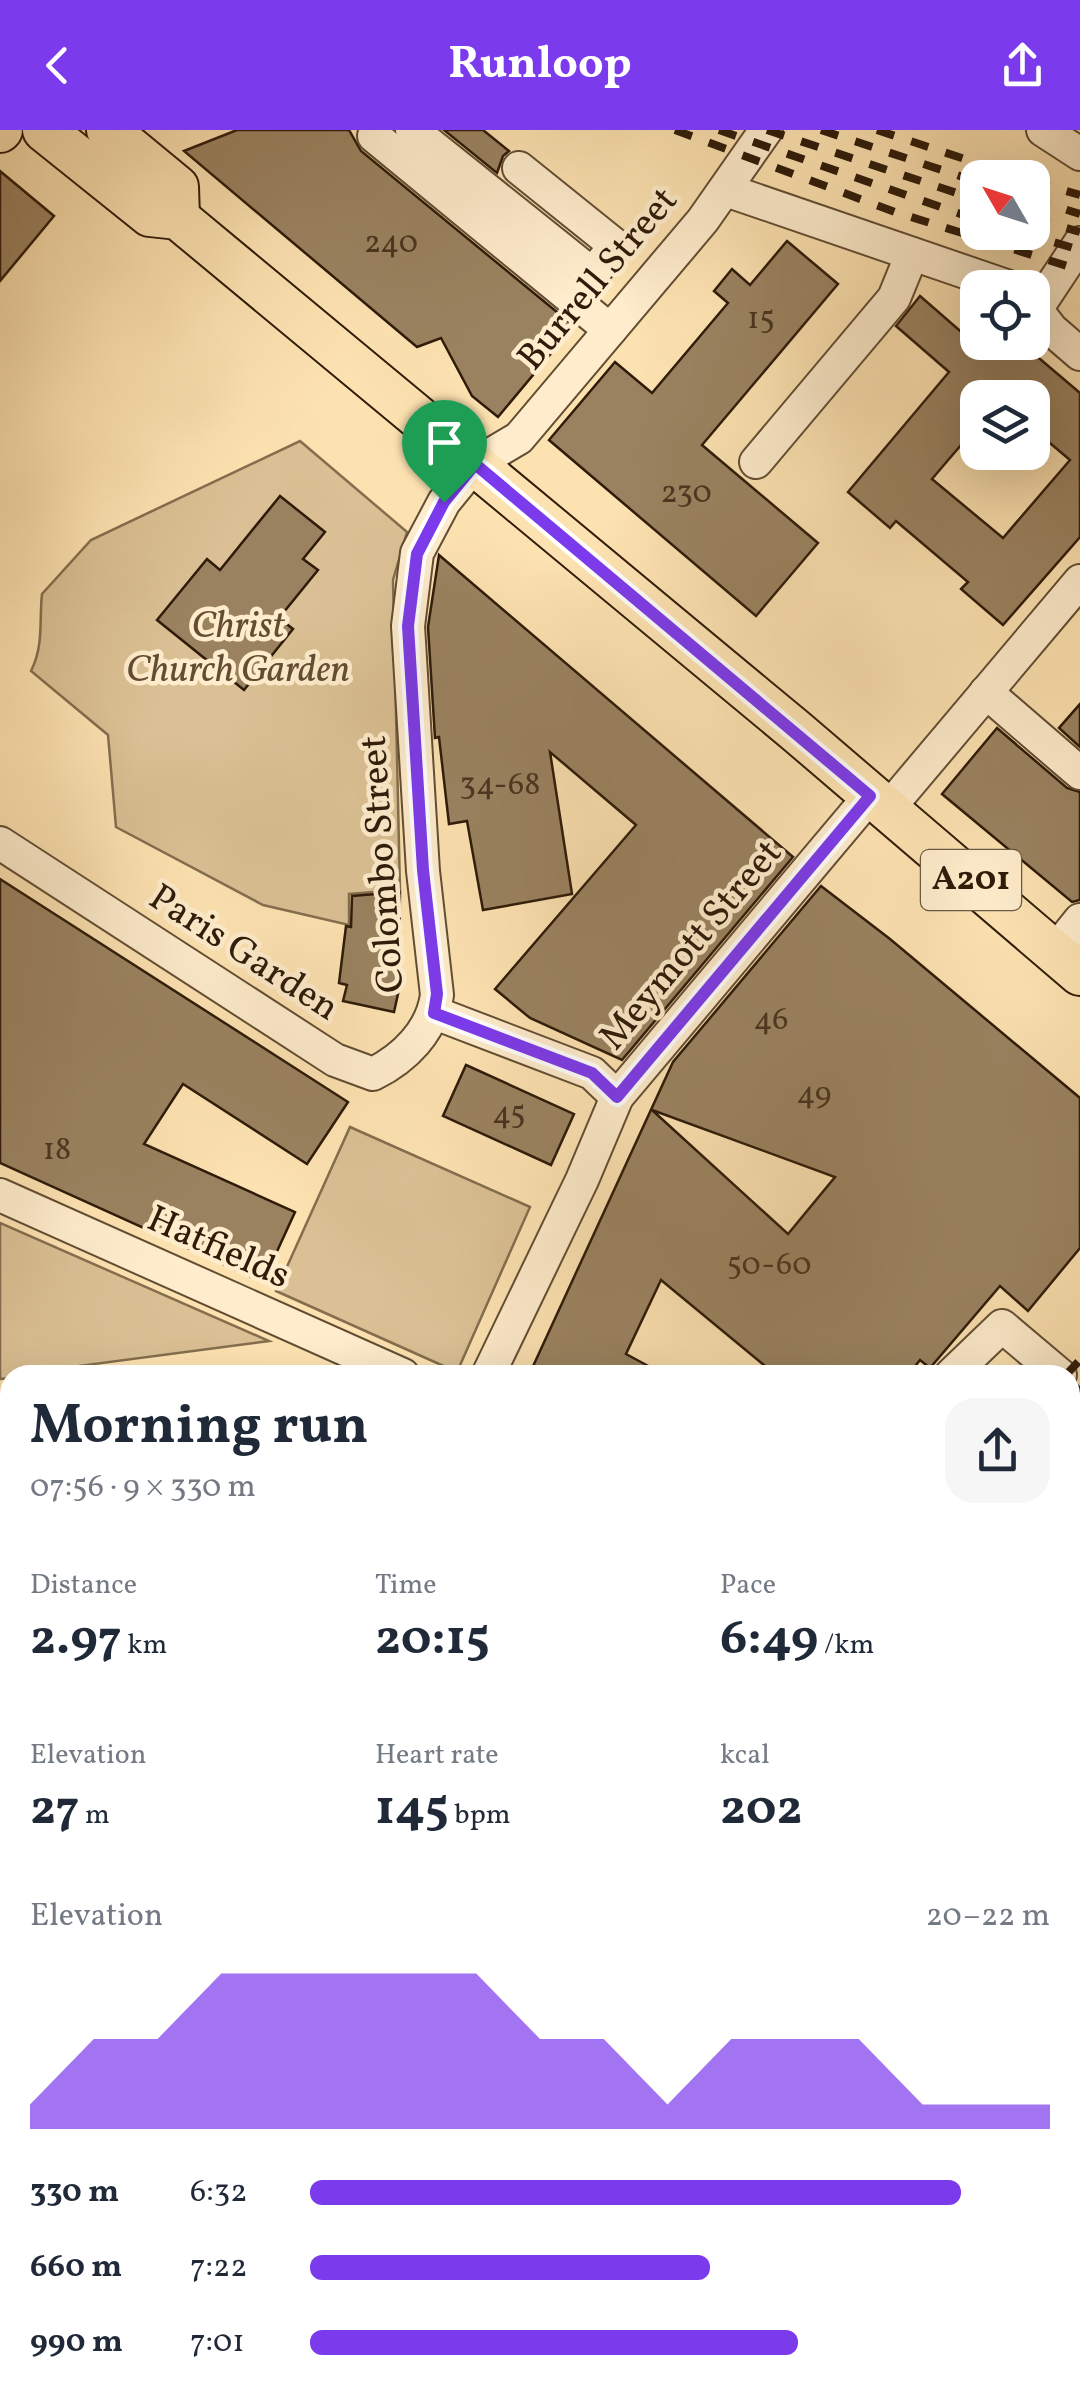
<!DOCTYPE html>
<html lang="en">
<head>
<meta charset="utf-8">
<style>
	body { margin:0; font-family:Vollkorn,serif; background:#f6f6f7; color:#1f2937; height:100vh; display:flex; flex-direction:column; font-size:38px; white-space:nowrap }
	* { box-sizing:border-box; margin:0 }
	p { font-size:32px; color:#747a83 }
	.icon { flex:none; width:55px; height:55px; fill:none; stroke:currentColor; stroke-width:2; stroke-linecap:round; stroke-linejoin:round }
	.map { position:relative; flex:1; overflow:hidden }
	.side { position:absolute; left:0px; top:1235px; width:1080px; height:1035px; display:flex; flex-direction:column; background:#fff; border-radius:30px 30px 0 0; box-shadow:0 10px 40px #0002 }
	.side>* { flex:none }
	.needle { width:65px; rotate:309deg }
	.buttons { position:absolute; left:960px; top:30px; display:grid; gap:20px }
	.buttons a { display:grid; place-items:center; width:90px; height:90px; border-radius:20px; background:#fff; box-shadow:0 10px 40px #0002; font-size:50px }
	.pin { position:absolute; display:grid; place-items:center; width:85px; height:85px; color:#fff; margin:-102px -42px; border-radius:50% 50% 50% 0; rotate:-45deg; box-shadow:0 0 10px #0007 }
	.pin .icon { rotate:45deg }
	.round { display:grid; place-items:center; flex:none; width:105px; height:105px; border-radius:30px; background:#f6f6f7 }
	.headline { display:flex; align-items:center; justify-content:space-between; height:170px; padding:0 30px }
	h1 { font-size:55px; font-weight:700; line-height:75px }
	.figures { display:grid; grid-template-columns:repeat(3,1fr); gap:15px; height:170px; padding:10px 30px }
	.figures div { display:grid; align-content:center }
	.figures b { font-size:50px; font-weight:700 }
	.figures small { font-size:28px; font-weight:400 }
	.figures p { font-size:28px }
	.chart { height:280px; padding:20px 30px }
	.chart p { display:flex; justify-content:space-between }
	.chart svg { width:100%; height:180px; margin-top:10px; fill:#7c3aed; opacity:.7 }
	ul { padding:0 30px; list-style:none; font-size:32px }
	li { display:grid; grid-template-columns:160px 120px 1fr; align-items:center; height:75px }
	li i { height:25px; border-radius:12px; background:#7c3aed }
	header { display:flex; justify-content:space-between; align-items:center; height:130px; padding:0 30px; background:#7c3aed; color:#fff; font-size:45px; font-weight:700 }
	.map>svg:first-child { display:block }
	.green { fill:#dac094; stroke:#846e4e; stroke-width:2.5 }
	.building { fill:#9a8260; stroke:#2e1b09; stroke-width:2.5; fill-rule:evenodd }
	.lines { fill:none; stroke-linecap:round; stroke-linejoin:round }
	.minor-tunnel { stroke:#d4ba8f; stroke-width:32; stroke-dasharray:32 16; stroke-linecap:butt }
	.minor-casing { stroke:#624d33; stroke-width:36 }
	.major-casing { stroke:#2e1b09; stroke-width:46 }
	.minor { stroke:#feeccc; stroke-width:32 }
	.major { stroke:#fde2b1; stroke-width:42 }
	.rail { stroke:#2e1b09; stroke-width:8; stroke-dasharray:18 18; stroke-linecap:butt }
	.route-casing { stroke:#fff; stroke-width:20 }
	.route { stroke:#7c3aed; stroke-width:12 }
	.labels { text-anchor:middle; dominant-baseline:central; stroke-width:9; stroke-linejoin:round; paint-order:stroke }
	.number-label { font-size:32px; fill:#49351f }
	.shield { fill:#feeccc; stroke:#6c5a44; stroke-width:2.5 }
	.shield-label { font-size:35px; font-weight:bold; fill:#2e1b09 }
	.street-label { font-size:38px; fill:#2e1b09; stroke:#feeccc }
	.park-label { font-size:38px; font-style:italic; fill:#624d33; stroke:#feeccc }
</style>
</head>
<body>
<header><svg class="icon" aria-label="back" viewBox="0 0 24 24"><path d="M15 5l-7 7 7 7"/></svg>Runloop<svg class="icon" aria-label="share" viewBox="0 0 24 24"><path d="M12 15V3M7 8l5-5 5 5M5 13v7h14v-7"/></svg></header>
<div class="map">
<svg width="1080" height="2270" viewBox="0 0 1080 2270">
	<rect width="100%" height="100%" fill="#fde2b1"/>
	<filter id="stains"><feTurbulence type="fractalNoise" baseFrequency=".002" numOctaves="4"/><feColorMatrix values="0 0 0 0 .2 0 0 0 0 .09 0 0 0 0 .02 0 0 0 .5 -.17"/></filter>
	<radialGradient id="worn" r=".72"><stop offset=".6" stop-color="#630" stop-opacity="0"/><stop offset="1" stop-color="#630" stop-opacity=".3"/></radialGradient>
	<!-- green -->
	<g class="green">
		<path d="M 300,311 L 407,402 L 393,450 L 400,760 L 349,764 L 349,795 L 263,775 L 116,697 L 108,605 L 31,541 C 44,515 39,492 42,464 L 91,410 Z"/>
		<path d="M 350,997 L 530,1077 L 457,1242 L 276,1161 Z"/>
		<path d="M 0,1093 L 269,1211 L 10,1245 L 10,1248 L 0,1249 Z"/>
		<path d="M 10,1274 L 10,1470 L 0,1470 L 0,1276 Z"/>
	</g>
	<!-- building -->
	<g class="building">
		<path d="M 237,0 L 349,0 L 361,21 L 574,196 L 498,287 L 472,266 L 441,208 L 417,217 L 184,21 Z"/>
		<path d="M 444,0 L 483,0 L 509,21 L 503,26 L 497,43 Z"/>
		<path d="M 0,41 L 54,86 L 0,151 Z"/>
		<path d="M 787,111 L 838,154 L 702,315 L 818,413 L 756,486 L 549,310 L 615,232 L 652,263 L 728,173 L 714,161 L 732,139 L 750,155 Z"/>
		<path d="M 920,166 L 974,213 L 1020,212 L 1080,263 L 1080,407 L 1003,495 L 961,459 L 968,452 L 896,391 L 890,398 L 848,362 L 949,242 L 896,196 ZM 978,268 L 1032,268 L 1032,298 L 1070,330 L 1003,408 L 932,349 L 978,295 Z"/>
		<path d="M 280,366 L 325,402 L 303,429 L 318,440 L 279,488 L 293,499 L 244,560 L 157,490 L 207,429 L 220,440 Z"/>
		<path d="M 439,425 L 793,727 L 622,930 L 530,888 L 495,859 L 636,695 L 550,622 L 572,764 L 483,780 L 467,691 L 449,694 L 439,607 L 435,608 L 428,497 Z"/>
		<path d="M 1080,574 L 1080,617 L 1059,598 Z"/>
		<path d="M 997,598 L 1067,658 L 1080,662 L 1080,770 L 1072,772 L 942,664 Z"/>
		<path d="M 0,749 L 348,972 L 307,1034 L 183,954 L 144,1014 L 295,1082 L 263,1152 L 0,1033 Z"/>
		<path d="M 821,756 L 890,809 L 1080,968 L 1080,1118 L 1028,1181 L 1000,1156 L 930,1238 L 920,1230 L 908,1245 L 776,1245 L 661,1150 L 626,1224 L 665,1245 L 529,1245 L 673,932 ZM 652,980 L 835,1047 L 788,1104 Z"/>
		<path d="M 400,762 L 399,845 L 402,846 L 394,882 L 343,871 L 347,855 L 339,853 L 346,796 L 351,797 L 352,766 Z"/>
		<path d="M 466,935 L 574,984 L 551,1035 L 443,986 Z"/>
	</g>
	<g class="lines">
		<!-- minor-tunnel -->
		<path class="minor-tunnel" d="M 301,2260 L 324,2270"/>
		<defs>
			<g id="minor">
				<path d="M 412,0 L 592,144 L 616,116 L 519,38"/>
				<path d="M 1043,0 L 1080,24"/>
				<path d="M 374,6 L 610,200"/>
				<path d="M 726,60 L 1012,158"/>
				<path d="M 1032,174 L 1051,199 L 1080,224"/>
				<path d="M 1037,178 L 1080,113"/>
				<path d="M 756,332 L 894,168 L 912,124"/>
				<path d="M 986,562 L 1080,643"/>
				<path d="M 887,680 L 1080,451"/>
				<path d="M 0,713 L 335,930 L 373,944 C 405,928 432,901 437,865 L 423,741 L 408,496 L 417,423 L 444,372 L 475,334 L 519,308 L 703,90 L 766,0"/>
				<path d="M 1055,821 L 1080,790"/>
				<path d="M 435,883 L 592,943 L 617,967"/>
				<path d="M 0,1065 L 403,1245"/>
				<path d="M 488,1245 L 582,1050 L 617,967 L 870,666"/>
				<path d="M 951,1245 L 1002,1196 L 1060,1245"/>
				<path d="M 1070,1410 L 1080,1397"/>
				<path d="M 0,1478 L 10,1478"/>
				<path d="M 0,1629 L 10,1630"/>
				<path d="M 1070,1787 L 1080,1792"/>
				<path d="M 0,1905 L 10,1884"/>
				<path d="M 0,2137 L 10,2140"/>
				<path d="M 79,2270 L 84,2260"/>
				<path d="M 240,2270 L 244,2260"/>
				<path d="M 511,2270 L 516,2260"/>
				<path d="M 809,2270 L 813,2260"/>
				<path d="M 964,2270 L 967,2260"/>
			</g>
			<g id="major">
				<path d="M 44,0 L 150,85 L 178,88 L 796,601 L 1080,844"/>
				<path d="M 108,0 L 177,57 L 178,88"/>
				<path d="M 0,1 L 1,0"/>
			</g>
		</defs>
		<!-- minor casing -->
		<use href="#minor" class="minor-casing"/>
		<!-- major casing -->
		<use href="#major" class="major-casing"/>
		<!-- minor -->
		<use href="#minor" class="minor"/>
		<!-- major -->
		<use href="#major" class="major"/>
		<!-- rail -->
		<g class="rail">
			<path d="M 675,0 L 895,82 L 1080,140"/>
			<path d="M 719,0 L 978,90"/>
			<path d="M 767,0 L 978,70"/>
			<path d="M 821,0 L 978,52"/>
			<path d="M 877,0 L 1022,48"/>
			<path d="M 1032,51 L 1080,65"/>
			<path d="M 1032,69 L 1080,84"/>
			<path d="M 1032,88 L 1080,102"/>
			<path d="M 1020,102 L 1080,120"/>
			<path d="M 1066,1245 L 1080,1230"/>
			<path d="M 1070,1266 L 1080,1256"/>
			<path d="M 1070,1293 L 1080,1283"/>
			<path d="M 1070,1326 L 1080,1316"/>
			<path d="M 305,2270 L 309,2260"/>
			<path d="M 325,2270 L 329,2260"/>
			<path d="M 409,2270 L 413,2260"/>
			<path d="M 431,2270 L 435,2260"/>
		</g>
	</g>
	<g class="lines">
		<defs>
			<path id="route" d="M 475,334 L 870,666 L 617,967 L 592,943 L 434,883 L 437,864 L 423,740 L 408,496 L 417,424 L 444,372 Z"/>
		</defs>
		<!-- route casing -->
		<use href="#route" class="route-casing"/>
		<!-- route -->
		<use href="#route" class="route"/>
	</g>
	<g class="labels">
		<!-- number labels -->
		<g class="number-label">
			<text x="391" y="114">240</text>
			<text x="761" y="190">15</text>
			<text x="686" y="364">230</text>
			<text x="500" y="656">34-68</text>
			<text x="771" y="891">46</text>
			<text x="814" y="965">49</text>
			<text x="509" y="985">45</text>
			<text x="57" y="1021">18</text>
			<text x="769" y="1136">50-60</text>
		</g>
		<!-- shield labels -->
		<rect class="shield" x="921" y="720" width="100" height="60" rx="8"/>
		<g class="shield-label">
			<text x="971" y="750">A201</text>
		</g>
		<!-- street labels -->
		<g class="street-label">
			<text transform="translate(599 150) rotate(-50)">Burrell Street</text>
			<text transform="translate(384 734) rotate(-94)">Colombo Street</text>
			<text transform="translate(692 816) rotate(-50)">Meymott Street</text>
			<text transform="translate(243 824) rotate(33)">Paris Garden</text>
			<text transform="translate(218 1119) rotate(24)">Hatfields</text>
		</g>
		<!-- park labels -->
		<g class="park-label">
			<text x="238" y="497">Christ<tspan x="238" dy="44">Church Garden</tspan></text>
		</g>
	</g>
	<rect width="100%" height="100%" filter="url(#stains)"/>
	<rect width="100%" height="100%" fill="url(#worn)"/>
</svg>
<div class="buttons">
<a><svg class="needle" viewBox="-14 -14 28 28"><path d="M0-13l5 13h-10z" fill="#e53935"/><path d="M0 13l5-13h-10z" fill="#747a83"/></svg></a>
<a><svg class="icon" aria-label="locate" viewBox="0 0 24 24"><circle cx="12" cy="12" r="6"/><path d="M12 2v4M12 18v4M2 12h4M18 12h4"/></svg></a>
<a><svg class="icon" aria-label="layers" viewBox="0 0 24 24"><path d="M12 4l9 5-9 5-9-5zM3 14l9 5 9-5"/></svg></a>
</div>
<div class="pin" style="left:444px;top:372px;background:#1e9e55"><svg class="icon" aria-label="arrive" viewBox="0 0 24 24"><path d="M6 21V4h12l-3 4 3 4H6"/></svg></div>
<section class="side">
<div class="headline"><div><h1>Morning run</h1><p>07:56 · 9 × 330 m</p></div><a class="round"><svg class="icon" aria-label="share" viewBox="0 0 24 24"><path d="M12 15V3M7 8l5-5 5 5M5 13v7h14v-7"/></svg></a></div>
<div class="figures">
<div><p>Distance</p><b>2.97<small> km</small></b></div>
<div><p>Time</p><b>20:15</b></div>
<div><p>Pace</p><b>6:49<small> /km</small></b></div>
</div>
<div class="figures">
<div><p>Elevation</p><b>27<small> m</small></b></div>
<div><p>Heart rate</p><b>145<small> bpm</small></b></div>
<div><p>kcal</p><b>202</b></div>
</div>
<div class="chart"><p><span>Elevation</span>20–22 m</p>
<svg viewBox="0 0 160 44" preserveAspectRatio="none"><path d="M0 44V38L10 22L20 22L30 6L40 6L50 6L60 6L70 6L80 22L90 22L100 38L110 22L120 22L130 22L140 38L150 38L160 38V44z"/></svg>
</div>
<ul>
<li><b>330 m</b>6:32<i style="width:88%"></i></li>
<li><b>660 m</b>7:22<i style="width:54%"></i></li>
<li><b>990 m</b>7:01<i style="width:66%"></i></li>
</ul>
</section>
</div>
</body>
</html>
